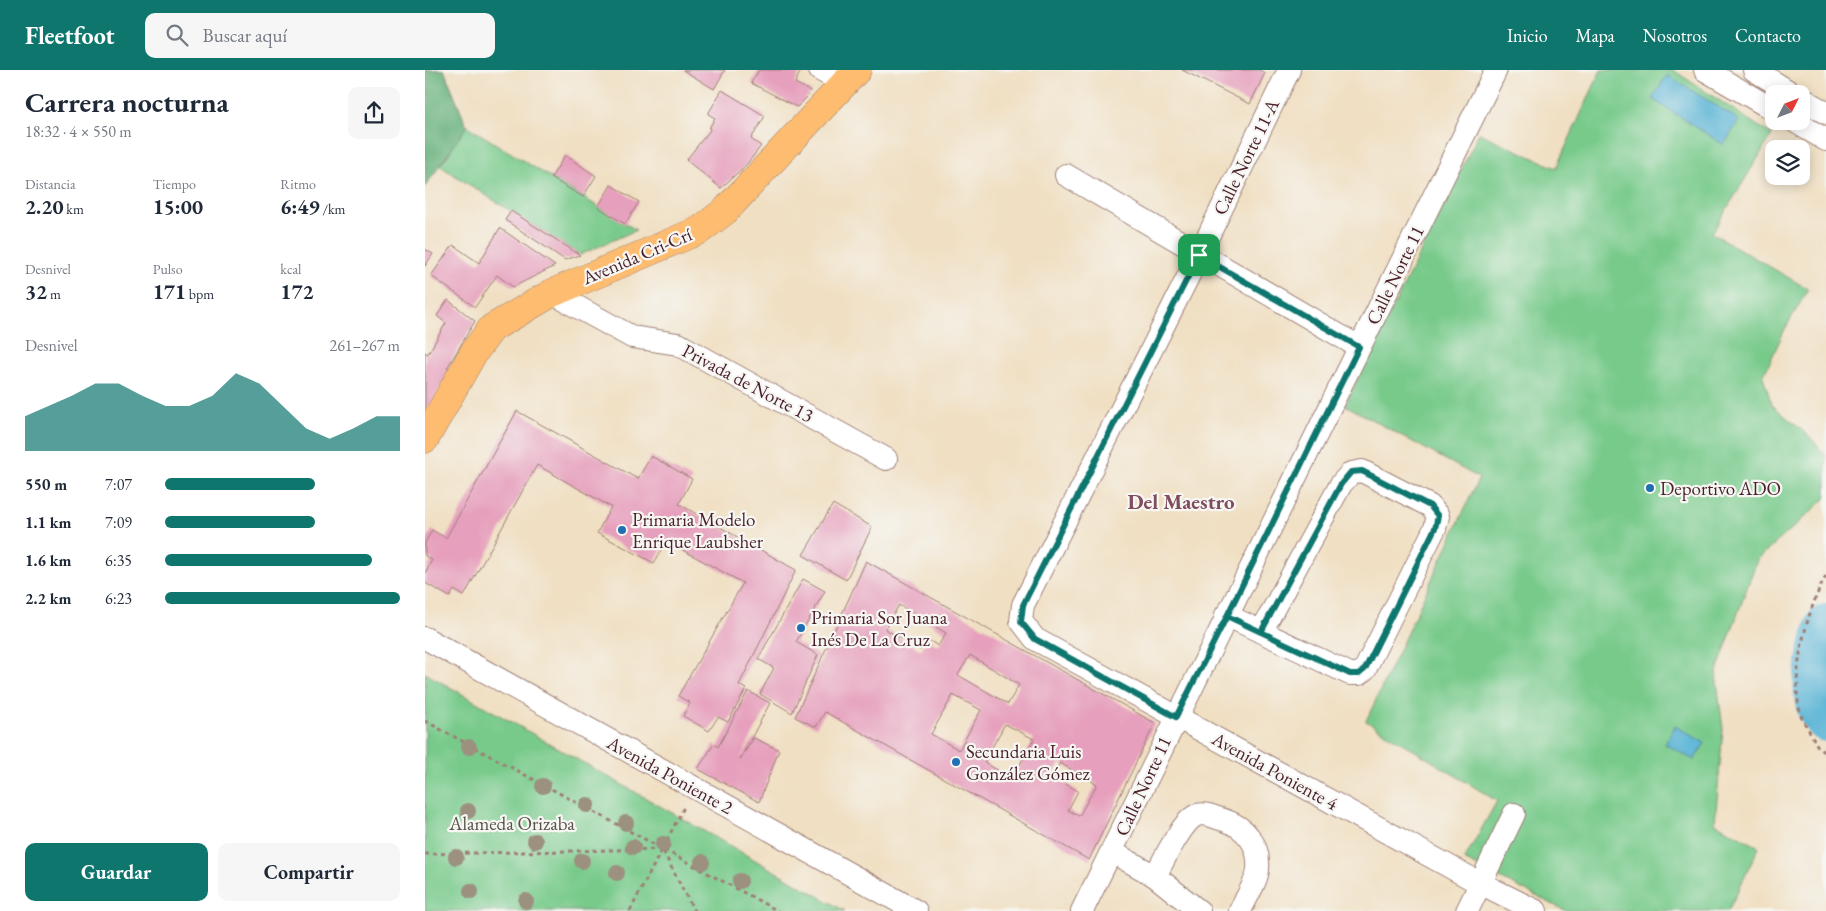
<!DOCTYPE html>
<html lang="es">
<head>
<meta charset="utf-8">
<style>
	body { margin:0; font-family:"EB Garamond",serif; background:#f6f6f7; color:#1f2937; height:100vh; display:flex; flex-direction:column; font-size:19px; white-space:nowrap }
	* { box-sizing:border-box; margin:0 }
	p { font-size:16px; color:#747a83 }
	.icon { flex:none; width:28px; height:28px; fill:none; stroke:currentColor; stroke-width:2; stroke-linecap:round; stroke-linejoin:round }
	.map { position:relative; flex:1; overflow:hidden }
	.panel { display:flex; flex-direction:column; background:#fff; width:425px }
	.panel>* { flex:none }
	.needle { width:32px; rotate:48deg }
	.buttons { position:absolute; left:1340px; top:15px; display:grid; gap:10px }
	.buttons a { display:grid; place-items:center; width:45px; height:45px; border-radius:10px; background:#fff; box-shadow:0 2px 12px #0003; font-size:25px }
	.pin { position:absolute; display:grid; place-items:center; width:42px; height:42px; color:#fff; margin:-21px; border-radius:10px; box-shadow:0 2px 8px #0006 }
	.round { display:grid; place-items:center; flex:none; width:52px; height:52px; border-radius:10px; background:#f6f6f7 }
	.overview { display:flex; align-items:center; justify-content:space-between; height:85px; padding:0 25px }
	h1 { font-size:28px; font-weight:700; line-height:38px }
	.metrics { display:grid; grid-template-columns:repeat(3,1fr); gap:8px; height:85px; padding:5px 25px }
	.metrics div { display:grid; align-content:center }
	.metrics b { font-size:21px; font-weight:700 }
	.metrics small { font-size:14px; font-weight:400 }
	.metrics p { font-size:14px }
	.chart { height:140px; padding:10px 25px }
	.chart p { display:flex; justify-content:space-between }
	.chart svg { width:100%; height:90px; margin-top:5px; fill:#0f766e; opacity:.7 }
	.action { display:flex; gap:10px; margin-top:auto; padding:10px 25px }
	.action a { flex:1; height:58px; border-radius:10px; background:#0f766e; color:#fff; font-size:20px; font-weight:700; line-height:58px; text-align:center }
	.action a+a { background:#f6f6f7; color:#1f2937 }
	ul { padding:0 25px; list-style:none; font-size:16px }
	li { display:grid; grid-template-columns:80px 60px 1fr; align-items:center; height:38px }
	li i { height:12px; border-radius:6px; background:#0f766e }
	header { display:flex; align-items:center; gap:30px; box-sizing:border-box; height:70px; padding:0 25px; background:#0f766e; color:#fff }
	header strong { font-size:24px }
	nav { display:flex; gap:28px; margin-inline-start:auto; font-size:18px }
	.search { width:350px; height:45px; background:#f6f6f7; display:flex; align-items:center; gap:12px; box-sizing:border-box; padding:0 18px; border-radius:10px; color:#747a83; font-size:19px }
	main { display:flex; flex:1; min-height:0 }
	.map>svg:first-child { display:block }
	.green { fill:#78ca8b; stroke:#61745b }
	.forest { fill:#62ae77; stroke:#566651 }
	.water { fill:#57b3d5; stroke:#506980 }
	.lines { fill:none; stroke-linecap:round; stroke-linejoin:round }
	.river { stroke:#57b3d5; stroke-width:40 }
	.building { fill:#e69fbc; fill-rule:evenodd }
	.minor-casing { stroke:#9d7f76; stroke-width:24 }
	.major-casing { stroke:#9d7f76; stroke-width:29 }
	.path { stroke:#9d7f76; stroke-width:3; stroke-dasharray:4 4; stroke-linecap:butt }
	.minor { stroke:#fff; stroke-width:22 }
	.major { stroke:#fdbc70; stroke-width:28 }
	.tree { fill:#9c917f }
	.route-casing { stroke:#fff; stroke-width:10 }
	.route { stroke:#0f766e; stroke-width:6 }
	.poi-dot { fill:#1f6fb2; stroke:#f6f6f2; stroke-width:2 }
	.labels { text-anchor:middle; dominant-baseline:central; stroke-width:4.5; stroke-linejoin:round; paint-order:stroke }
	.street-label { font-size:19px; fill:#4a1f2b; stroke:#f6f6f2 }
	.poi-label { font-size:19px; fill:#4a1f2b; stroke:#f6f6f2; text-anchor:start }
	.park-label { font-size:19px; fill:#585248; stroke:#f6f6f2 }
	.quarter-label { font-size:21px; font-weight:bold; fill:#814c5e; stroke:#f6f6f2 }
</style>
</head>
<body>
<header>
<strong>Fleetfoot</strong>
<div class="search"><svg class="icon" aria-label="search" viewBox="0 0 24 24"><circle cx="10" cy="10" r="6"/><path d="M15 15l6 6"/></svg>Buscar aquí</div>
<nav><a>Inicio</a><a>Mapa</a><a>Nosotros</a><a>Contacto</a></nav>
</header>
<main>
<section class="panel">
<div class="overview"><div><h1>Carrera nocturna</h1><p>18:32 · 4 × 550 m</p></div><a class="round"><svg class="icon" aria-label="share" viewBox="0 0 24 24"><path d="M12 15V3M7 8l5-5 5 5M5 13v7h14v-7"/></svg></a></div>
<div class="metrics">
<div><p>Distancia</p><b>2.20<small> km</small></b></div>
<div><p>Tiempo</p><b>15:00</b></div>
<div><p>Ritmo</p><b>6:49<small> /km</small></b></div>
</div>
<div class="metrics">
<div><p>Desnivel</p><b>32<small> m</small></b></div>
<div><p>Pulso</p><b>171<small> bpm</small></b></div>
<div><p>kcal</p><b>172</b></div>
</div>
<div class="chart"><p><span>Desnivel</span>261–267 m</p>
<svg viewBox="0 0 160 44" preserveAspectRatio="none"><path d="M0 44V27L10 22L20 17L30 11L40 11L50 17L60 22L70 22L80 17L90 6L100 11L110 22L120 33L130 38L140 33L150 27L160 27V44z"/></svg>
</div>
<ul>
<li><b>550 m</b>7:07<i style="width:64%"></i></li>
<li><b>1.1 km</b>7:09<i style="width:64%"></i></li>
<li><b>1.6 km</b>6:35<i style="width:88%"></i></li>
<li><b>2.2 km</b>6:23<i style="width:100%"></i></li>
</ul>
<div class="action"><a>Guardar</a><a>Compartir</a></div>
</section>
<div class="map">
<svg width="1401" height="841" viewBox="0 0 1401 841">
	<rect width="100%" height="100%" fill="#f6f6f2"/>
	<filter id="ink" filterUnits="userSpaceOnUse"><feTurbulence type="fractalNoise" baseFrequency=".02" numOctaves="2"/><feDisplacementMap in="SourceGraphic" scale="10" xChannelSelector="R" yChannelSelector="G"/><feConvolveMatrix kernelMatrix="1 2 1 2 8 2 1 2 1" color-interpolation-filters="sRGB"/></filter>
	<filter id="wash" filterUnits="userSpaceOnUse"><feTurbulence type="fractalNoise" baseFrequency=".0096" numOctaves="4" result="noise"/><feDisplacementMap in="SourceGraphic" scale="20" xChannelSelector="R" yChannelSelector="G"/><feGaussianBlur stdDeviation="1.12" result="paint"/><feColorMatrix in="noise" values="0 0 0 0 0 0 0 0 0 0 0 0 0 0 0 0 0 1.4 0 .05"/><feComposite in="paint" operator="in"/></filter>
	<g filter="url(#wash)">
		<rect width="100%" height="100%" fill="#f0dfc2"/>
		<!-- green -->
		<g class="green">
			<path d="M 0,0 L 19,0 L 42,56 L 211,160 L 155,185 L 15,96 L 26,81 Z"/>
			<path d="M 1176,0 L 1248,0 L 1347,65 L 1287,163 L 1383,219 L 1359,261 L 1338,307 L 1347,335 L 1385,367 L 1401,386 L 1401,428 L 1332,490 L 1291,604 L 1298,659 L 1290,753 L 1334,777 L 1303,841 L 1141,841 L 1039,790 L 1072,731 L 941,651 L 1054,408 L 920,335 L 1054,63 L 1131,98 Z"/>
			<path d="M 0,603 L 420,841 L 0,841 Z"/>
		</g>
		<!-- forest -->
		<path class="forest" d="M 0,0 L 19,0 L 42,56 L 0,117 Z"/>
		<!-- water -->
		<g class="water">
			<path d="M 1242,5 L 1314,50 L 1299,75 L 1227,29 Z"/>
			<path d="M 1250,656 L 1280,673 L 1269,690 L 1240,674 Z"/>
		</g>
		<g class="lines">
			<!-- river -->
			<path class="river" d="M 1401,554 C 1393,577 1383,616 1392,639 C 1394,644 1398,648 1401,652"/>
		</g>
		<g id="blocks">
			<!-- building -->
			<g class="building">
				<path d="M 258,0 L 300,0 L 289,19 Z"/>
				<path d="M 334,0 L 376,0 L 370,13 L 387,22 L 372,37 L 326,13 Z"/>
				<path d="M 757,0 L 834,0 L 840,3 L 825,34 Z"/>
				<path d="M 297,20 L 340,46 L 326,69 L 336,76 L 322,94 L 296,118 L 261,90 L 285,60 L 284,58 L 290,48 L 283,44 Z"/>
				<path d="M 140,85 L 171,106 L 158,127 L 126,108 Z"/>
				<path d="M 186,115 L 214,132 L 200,154 L 173,137 Z"/>
				<path d="M 86,141 L 155,185 L 140,190 L 80,150 Z"/>
				<path d="M 75,158 L 130,196 L 88,217 L 72,205 L 50,237 L 6,206 L 28,175 L 54,193 Z"/>
				<path d="M 0,179 L 8,184 L 0,196 Z"/>
				<path d="M 23,230 L 50,251 L 22,298 L 25,301 L 0,344 L 0,282 L 3,284 L 21,253 L 12,246 Z"/>
				<path d="M 92,341 L 213,409 L 226,386 L 267,409 L 254,434 L 371,500 L 314,615 L 321,619 L 303,652 L 293,647 L 284,661 L 258,646 L 265,633 L 253,626 L 318,513 L 241,471 L 229,493 L 172,463 L 186,437 L 112,395 L 39,526 L 29,520 L 25,527 L 0,513 L 0,503 L 7,490 L 0,486 L 0,473 L 7,460 L 21,468 Z"/>
				<path d="M 408,434 L 447,457 L 421,510 L 378,485 Z"/>
				<path d="M 441,491 L 730,653 L 664,790 L 400,642 L 391,657 L 370,647 ZM 474,535 L 521,563 L 513,576 L 502,569 L 496,580 L 460,559 ZM 545,585 L 594,615 L 583,634 L 533,605 ZM 528,625 L 556,640 L 534,680 L 506,664 ZM 580,654 L 609,669 L 587,709 L 559,692 ZM 635,693 L 672,714 L 654,746 L 643,740 L 653,721 L 627,706 Z"/>
				<path d="M 378,509 L 400,521 L 371,572 L 393,585 L 367,643 L 335,624 L 349,598 L 333,589 Z"/>
				<path d="M 323,621 L 345,633 L 315,689 L 329,668 L 354,680 L 334,732 L 273,699 L 289,674 L 293,677 Z"/>
			</g>
		</g>
	</g>
	<g filter="url(#ink)">
		<use href="#blocks" fill-opacity="0" stroke="#9d7f76" stroke-width="1"/>
		<g class="lines">
			<defs>
				<g id="minor">
					<path d="M 395,0 L 419,13"/>
					<path d="M 864,0 L 774,185 L 598,535 L 596,551 L 610,569 L 1047,809 L 1111,841"/>
					<path d="M 1280,0 L 1349,40"/>
					<path d="M 1329,0 L 1368,24"/>
					<path d="M 1376,28 L 1401,43"/>
					<path d="M 1369,51 L 1401,70"/>
					<path d="M 641,105 L 934,277"/>
					<path d="M 127,223 L 207,267 L 253,274 L 461,389"/>
					<path d="M 801,545 L 925,604 L 934,604 L 940,599 L 1010,458 L 1013,446 L 1005,436 L 937,401 L 926,403 L 916,414 L 836,562"/>
					<path d="M 0,568 L 491,841"/>
					<path d="M 687,782 L 730,806 L 774,841"/>
					<path d="M 730,806 C 738,792 756,753 770,746 C 779,741 790,748 799,750 C 821,757 835,775 833,799 C 832,812 820,829 815,841"/>
					<path d="M 657,841 L 1071,0"/>
					<path d="M 1042,841 L 1089,744"/>
				</g>
				<path id="major" d="M 0,369 L 49,282 L 67,258 L 127,223 L 275,160 L 300,141 L 432,0"/>
			</defs>
			<!-- minor casing -->
			<use href="#minor" class="minor-casing"/>
			<!-- major casing -->
			<use href="#major" class="major-casing"/>
			<!-- path -->
			<g class="path">
				<path d="M 1401,506 C 1382,539 1364,608 1376,645 C 1378,651 1382,657 1385,662 C 1390,671 1392,679 1401,683"/>
				<path d="M 0,651 L 353,841"/>
				<path d="M 0,784 L 237,779 L 269,841"/>
				<path d="M 205,841 L 259,737"/>
			</g>
			<!-- minor -->
			<use href="#minor" class="minor"/>
			<!-- major -->
			<use href="#major" class="major"/>
		</g>
		<!-- trees -->
		<g class="tree">
			<circle cx="44" cy="677" r="8"/>
			<circle cx="118" cy="716" r="8"/>
			<circle cx="162" cy="735" r="8"/>
			<circle cx="43" cy="741" r="8"/>
			<circle cx="201" cy="753" r="8"/>
			<circle cx="110" cy="771" r="8"/>
			<circle cx="238" cy="774" r="8"/>
			<circle cx="208" cy="777" r="8"/>
			<circle cx="31" cy="787" r="8"/>
			<circle cx="157" cy="791" r="8"/>
			<circle cx="277" cy="792" r="8"/>
			<circle cx="192" cy="803" r="8"/>
			<circle cx="315" cy="811" r="8"/>
			<circle cx="46" cy="821" r="8"/>
			<circle cx="101" cy="831" r="8"/>
		</g>
	</g>
	<g class="lines" filter="url(#ink)">
		<defs>
			<path id="route" d="M 774,185 L 598,535 L 596,552 L 610,569 L 751,647 L 802,546 L 925,604 L 934,604 L 940,599 L 1010,458 L 1013,446 L 1005,436 L 937,401 L 926,402 L 916,414 L 836,562 L 802,546 L 934,277 L 774,185"/>
		</defs>
		<!-- route casing -->
		<use href="#route" class="route-casing"/>
		<!-- route -->
		<use href="#route" class="route"/>
	</g>
	<!-- markers -->
	<g class="poi-dot">
		<circle cx="1225" cy="418" r="5"/>
		<circle cx="197" cy="460" r="5"/>
		<circle cx="376" cy="558" r="5"/>
		<circle cx="531" cy="692" r="5"/>
	</g>
	<g class="labels">
		<!-- street labels -->
		<g class="street-label">
			<text transform="translate(821 87) rotate(-64)">Calle Norte 11-A</text>
			<text transform="translate(212 186) rotate(-23)">Avenida Cri-Crí</text>
			<text transform="translate(970 205) rotate(-64)">Calle Norte 11</text>
			<text transform="translate(323 313) rotate(28)">Privada de Norte 13</text>
			<text transform="translate(850 701) rotate(29)">Avenida Poniente 4</text>
			<text transform="translate(245 705) rotate(29)">Avenida Poniente 2</text>
			<text transform="translate(718 716) rotate(-65)">Calle Norte 11</text>
		</g>
		<!-- poi labels -->
		<g class="poi-label">
			<text x="1235" y="418">Deportivo ADO</text>
			<text x="207" y="449">Primaria Modelo<tspan x="207" dy="22">Enrique Laubsher</tspan></text>
			<text x="386" y="547">Primaria Sor Juana<tspan x="386" dy="22">Inés De La Cruz</tspan></text>
			<text x="541" y="681">Secundaria Luis<tspan x="541" dy="22">González Gómez</tspan></text>
		</g>
		<!-- park labels -->
		<g class="park-label">
			<text x="87" y="753">Alameda Orizaba</text>
		</g>
		<!-- quarter labels -->
		<g class="quarter-label">
			<text x="756" y="431">Del Maestro</text>
		</g>
	</g>
</svg>
<div class="buttons">
<a><svg class="needle" viewBox="-14 -14 28 28"><path d="M0-13l5 13h-10z" fill="#e53935"/><path d="M0 13l5-13h-10z" fill="#747a83"/></svg></a>
<a><svg class="icon" aria-label="layers" viewBox="0 0 24 24"><path d="M12 4l9 5-9 5-9-5zM3 14l9 5 9-5"/></svg></a>
</div>
<div class="pin" style="left:774px;top:185px;background:#1e9e55"><svg class="icon" aria-label="arrive" viewBox="0 0 24 24"><path d="M6 21V4h12l-3 4 3 4H6"/></svg></div>
</div>
</main>
</body>
</html>
